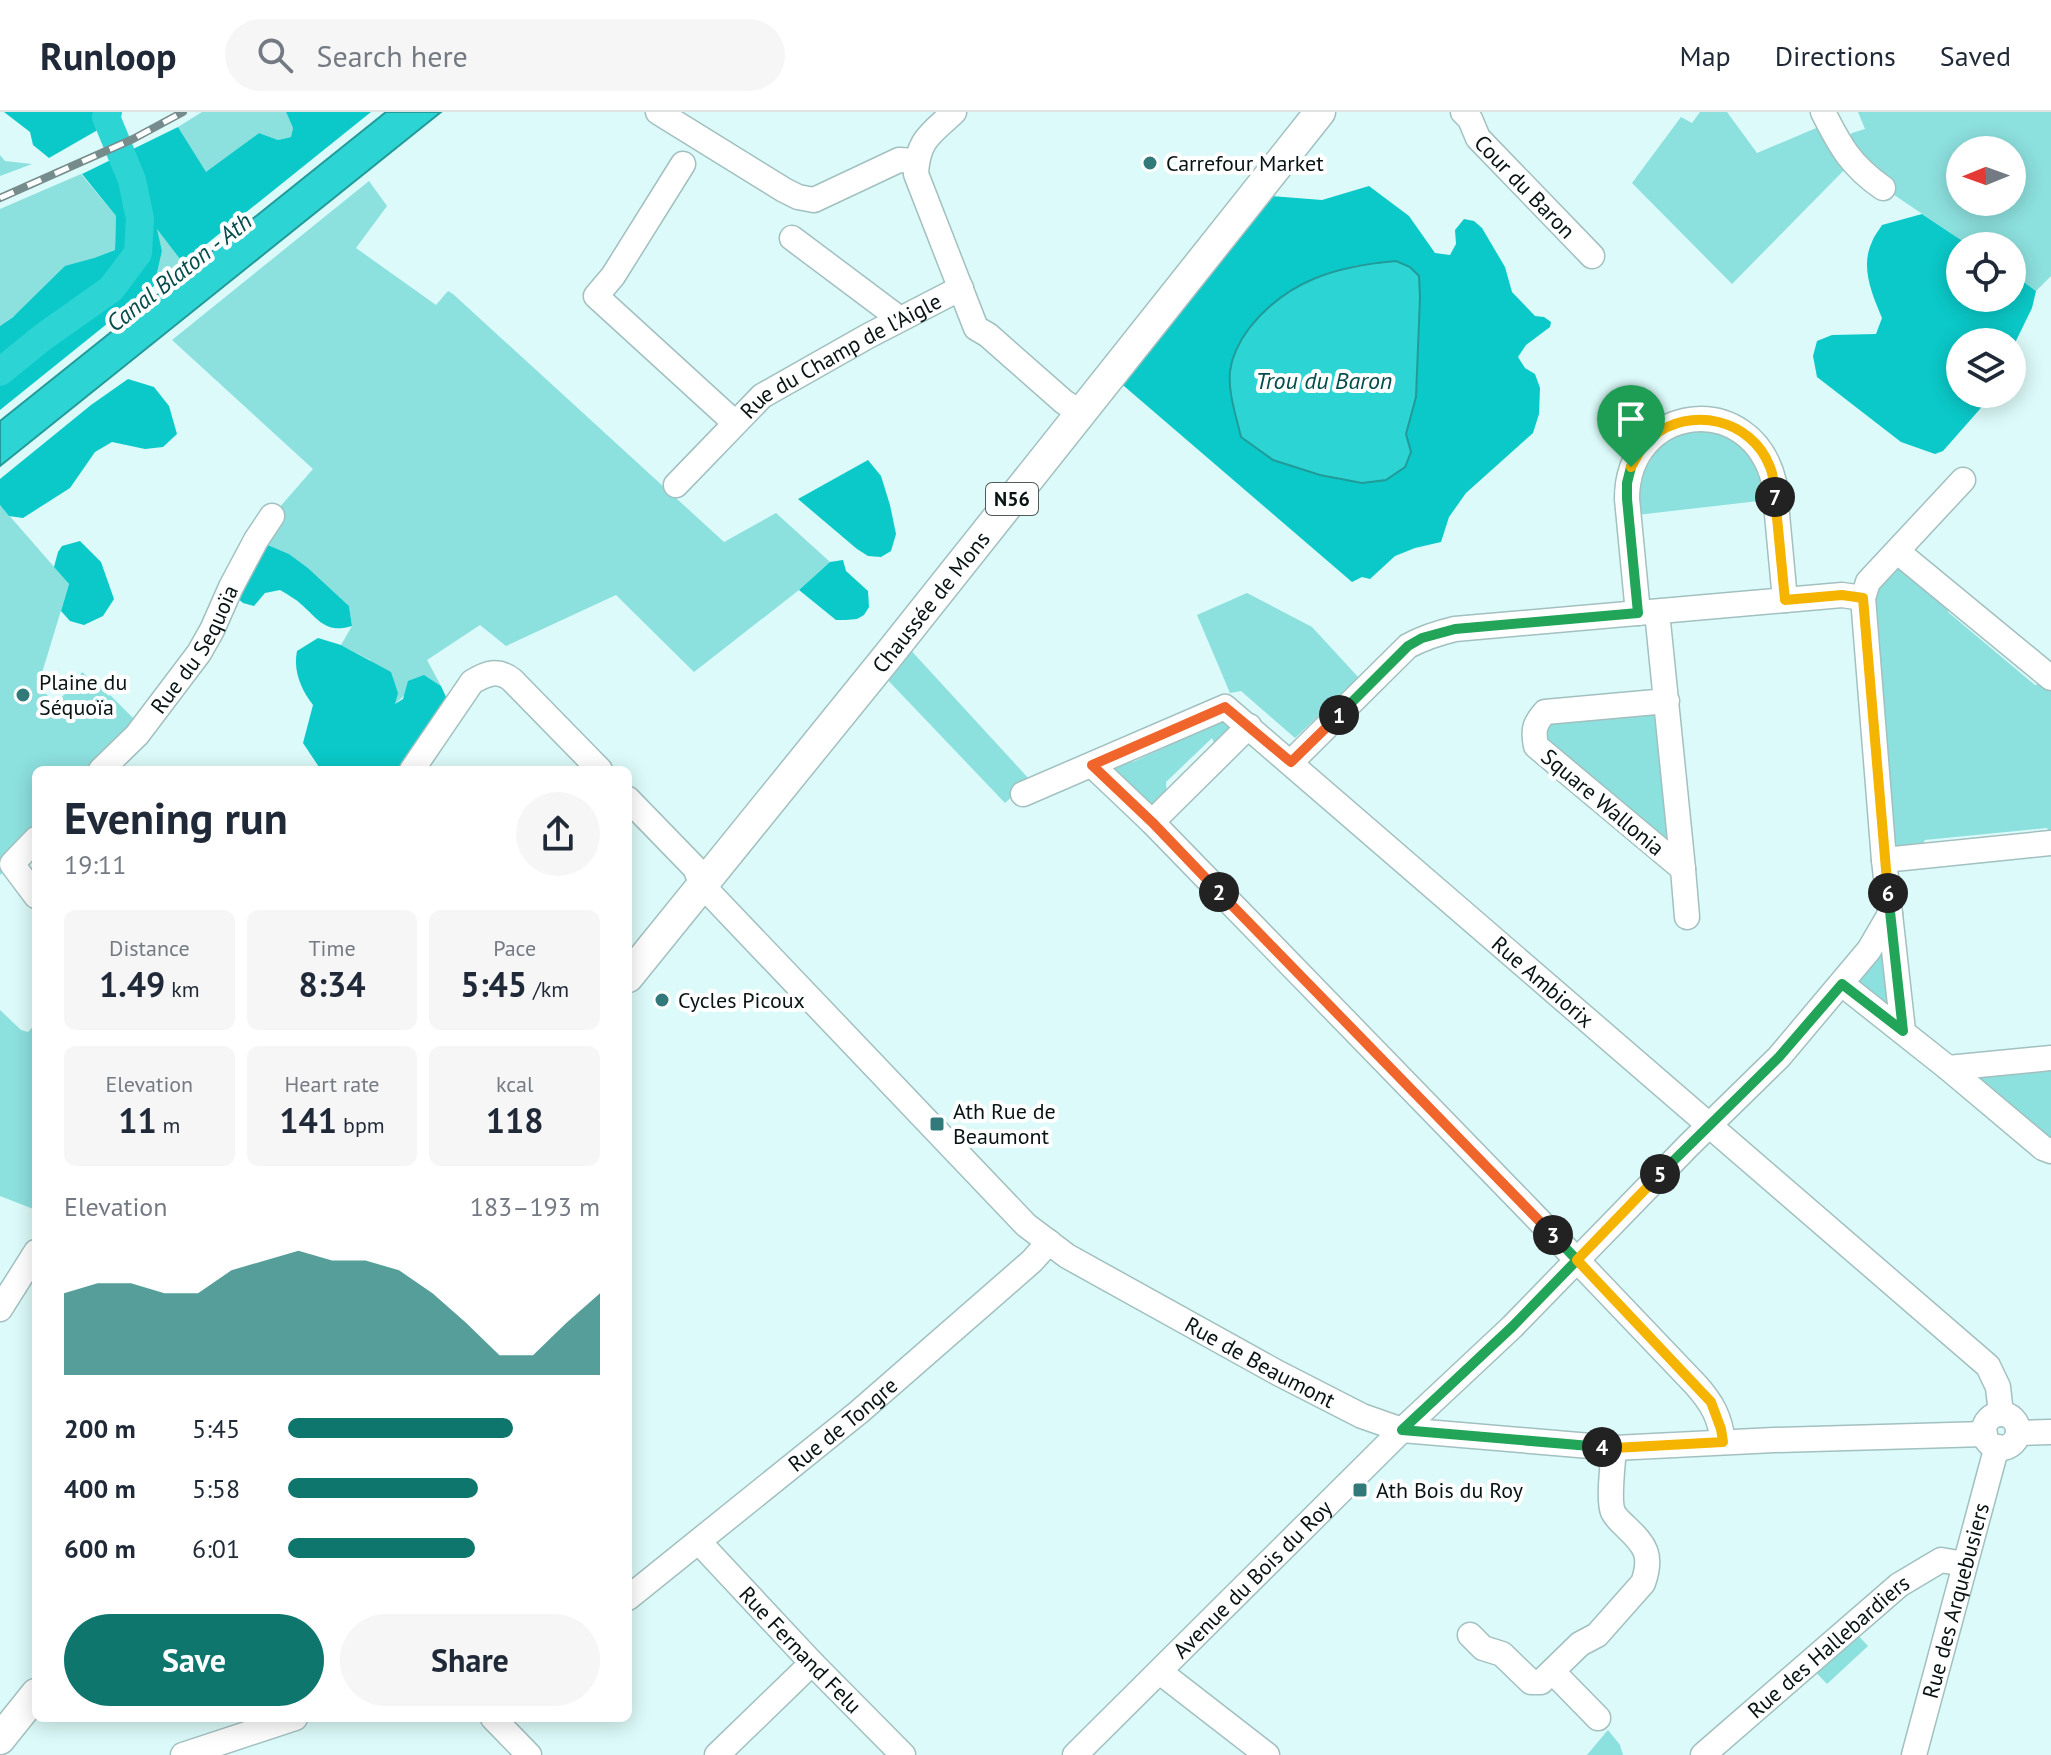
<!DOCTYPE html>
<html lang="en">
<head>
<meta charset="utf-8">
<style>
	body { margin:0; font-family:"PT Sans",sans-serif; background:#f6f6f7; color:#1f2937; height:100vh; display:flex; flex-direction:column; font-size:30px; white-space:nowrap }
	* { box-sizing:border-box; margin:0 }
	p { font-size:26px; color:#747a83 }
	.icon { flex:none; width:44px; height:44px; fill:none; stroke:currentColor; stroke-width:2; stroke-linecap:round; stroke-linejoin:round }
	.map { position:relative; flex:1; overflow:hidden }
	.sheet { position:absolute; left:32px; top:654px; width:600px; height:956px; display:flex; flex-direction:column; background:#fff; border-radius:12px; box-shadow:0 4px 20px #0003 }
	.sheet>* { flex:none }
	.needle { width:52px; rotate:269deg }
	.tools { position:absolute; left:1946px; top:24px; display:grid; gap:16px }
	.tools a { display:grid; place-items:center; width:80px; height:80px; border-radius:50%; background:#fff; box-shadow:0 4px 20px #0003; font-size:40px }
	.pin { position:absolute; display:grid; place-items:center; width:68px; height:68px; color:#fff; margin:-82px -34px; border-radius:50% 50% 50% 0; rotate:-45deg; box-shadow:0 0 8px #0007 }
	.pin .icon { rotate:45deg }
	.km { position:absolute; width:40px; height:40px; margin:-20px; border-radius:50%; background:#222; color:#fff; font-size:22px; line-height:40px; text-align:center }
	.round { display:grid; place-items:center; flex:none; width:84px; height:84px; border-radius:42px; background:#f6f6f7 }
	.headline { display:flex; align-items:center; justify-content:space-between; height:136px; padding:0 32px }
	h1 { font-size:44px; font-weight:700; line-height:60px }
	.metrics { display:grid; grid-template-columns:repeat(3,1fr); gap:12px; height:136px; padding:8px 32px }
	.metrics div { display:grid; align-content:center; border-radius:12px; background:#f6f6f7; text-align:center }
	.metrics b { font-size:34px; font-weight:700 }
	.metrics small { font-size:22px; font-weight:400 }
	.metrics p { font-size:22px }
	.chart { height:224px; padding:16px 32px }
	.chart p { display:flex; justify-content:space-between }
	.chart svg { width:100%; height:144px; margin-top:8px; fill:#0f766e; opacity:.7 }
	.button { display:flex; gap:16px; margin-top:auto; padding:16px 32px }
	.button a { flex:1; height:92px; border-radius:48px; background:#0f766e; color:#fff; font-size:32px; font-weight:700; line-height:92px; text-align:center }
	.button a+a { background:#f6f6f7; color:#1f2937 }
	ul { padding:0 32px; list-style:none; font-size:26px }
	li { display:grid; grid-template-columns:128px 96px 1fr; align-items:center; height:60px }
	li i { height:20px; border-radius:10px; background:#0f766e }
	header { display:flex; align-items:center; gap:48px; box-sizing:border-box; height:112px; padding:0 40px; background:#fff; border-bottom:2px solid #e0e1e3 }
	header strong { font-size:38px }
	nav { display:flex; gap:44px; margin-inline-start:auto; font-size:28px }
	.search { width:560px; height:72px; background:#f6f6f7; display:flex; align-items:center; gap:20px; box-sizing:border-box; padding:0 28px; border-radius:44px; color:#747a83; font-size:30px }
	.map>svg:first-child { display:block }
	.green { fill:#8ce0de; fill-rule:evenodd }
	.forest { fill:#0ac9c8; fill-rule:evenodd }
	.water { fill:#2cd5d4; stroke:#219b9a; stroke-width:2 }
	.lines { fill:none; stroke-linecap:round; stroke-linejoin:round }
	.river { stroke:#2cd5d4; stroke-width:28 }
	.minor-casing { stroke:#a2c0bf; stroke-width:27 }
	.major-casing { stroke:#a2c0bf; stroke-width:33 }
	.minor { stroke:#fff; stroke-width:24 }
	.major { stroke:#fff; stroke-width:30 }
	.rail-casing { stroke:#768b8b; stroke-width:8 }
	.rail { stroke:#fff; stroke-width:5; stroke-dasharray:15; stroke-linecap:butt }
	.split-1-casing { stroke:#fff; stroke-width:16 }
	.split-2-casing { stroke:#fff; stroke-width:16 }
	.split-3-casing { stroke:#fff; stroke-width:16 }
	.split-4-casing { stroke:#fff; stroke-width:16 }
	.split-5-casing { stroke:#fff; stroke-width:16 }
	.split-6-casing { stroke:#fff; stroke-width:16 }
	.split-7-casing { stroke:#fff; stroke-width:16 }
	.split-8-casing { stroke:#fff; stroke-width:16 }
	.split-1 { stroke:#22a559; stroke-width:10 }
	.split-2 { stroke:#f0652b; stroke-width:10 }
	.split-3 { stroke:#f0652b; stroke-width:10 }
	.split-4 { stroke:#22a559; stroke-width:10 }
	.split-5 { stroke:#f5b400; stroke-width:10 }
	.split-6 { stroke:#22a559; stroke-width:10 }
	.split-7 { stroke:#f5b400; stroke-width:10 }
	.split-8 { stroke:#f5b400; stroke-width:10 }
	.poi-dot { fill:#317a79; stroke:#fff; stroke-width:3 }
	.labels { text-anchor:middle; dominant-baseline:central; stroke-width:8; stroke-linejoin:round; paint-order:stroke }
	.shield { fill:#fff; stroke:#525a5a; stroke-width:2 }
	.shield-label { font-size:20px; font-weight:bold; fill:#081313 }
	.poi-label { font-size:22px; fill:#081313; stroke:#fff; text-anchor:start }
	.street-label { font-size:22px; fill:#081313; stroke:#fff }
	.water-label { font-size:24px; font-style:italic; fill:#044d4c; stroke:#fff }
</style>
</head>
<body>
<header>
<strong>Runloop</strong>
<div class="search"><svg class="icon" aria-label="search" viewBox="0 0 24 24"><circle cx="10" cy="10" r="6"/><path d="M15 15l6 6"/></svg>Search here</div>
<nav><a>Map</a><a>Directions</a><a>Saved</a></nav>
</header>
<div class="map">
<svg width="2051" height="1643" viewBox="0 0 2051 1643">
	<rect width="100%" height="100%" fill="#dbfaf9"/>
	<!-- green -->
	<g class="green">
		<path d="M 202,0 L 286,0 L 293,16 L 291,25 L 278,28 L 259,21 L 206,61 L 178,15 Z"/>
		<path d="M 1700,0 L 1727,0 L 1757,41 L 1828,11 L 1846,28 L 1852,21 L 1865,17 L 1858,0 L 2051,0 L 2051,164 L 2036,179 L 2012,163 L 2012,134 L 1970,134 L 1866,64 L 1852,50 L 1732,172 L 1632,71 L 1681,5 L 1692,11 ZM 1960,38 L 2012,38 L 2012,90 L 1960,90 Z"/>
		<path d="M 0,43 L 5,49 L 32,52 L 0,64 Z"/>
		<path d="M 81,62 L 116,104 L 115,138 L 94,146 L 0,214 L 0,97 Z"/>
		<path d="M 369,69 L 387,94 L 356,136 L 436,193 L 448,179 L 453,182 L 724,430 L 776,401 L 830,450 L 799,478 L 694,560 L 616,483 L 506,534 L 480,513 L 427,548 L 441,574 L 425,564 L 394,593 L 370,548 L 341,533 L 352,514 L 349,494 L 308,456 L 289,442 L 256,428 L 272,404 L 313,357 L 172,228 Z"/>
		<path d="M 156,115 L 183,151 L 154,174 L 162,139 Z"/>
		<path d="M 1672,313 L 1741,319 L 1776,387 L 1628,404 L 1627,387 Z"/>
		<path d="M 0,393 L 69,472 L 38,574 L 55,591 L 75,573 L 82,560 L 109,584 L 110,583 L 143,616 L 101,658 L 36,658 L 36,727 L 0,763 Z"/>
		<path d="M 1898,440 L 1948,481 L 1948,500 L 2035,573 L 2051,569 L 2051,722 L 2047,716 L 1925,728 L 1914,745 L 1884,748 L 1868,470 Z"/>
		<path d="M 1247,481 L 1312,515 L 1359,566 L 1295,626 L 1241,579 L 1230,581 L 1197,503 Z"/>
		<path d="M 906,533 L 1030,668 L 1005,691 L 883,563 Z"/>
		<path d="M 1667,589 L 1677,691 L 1668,734 L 1637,719 L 1638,703 L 1592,665 L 1576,668 L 1536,634 L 1536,610 Z"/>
		<path d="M 1219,607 L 1228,611 L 1229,617 L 1217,638 L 1212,626 L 1166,670 L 1167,688 L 1150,695 L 1114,659 L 1116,652 L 1125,646 L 1133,650 L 1193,622 Z"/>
		<path d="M 1869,838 L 1894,838 L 1889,908 L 1850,861 Z"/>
		<path d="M 0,898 L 21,918 L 28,920 L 36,911 L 36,1098 L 0,1084 Z"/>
		<path d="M 2051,946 L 2051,1039 L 1980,983 L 1976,962 Z"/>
		<path d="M 1850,1515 L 1868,1534 L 1827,1572 L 1808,1552 Z"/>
		<path d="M 1608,1618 L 1620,1633 L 1623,1643 L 1587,1643 Z"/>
	</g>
	<!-- forest -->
	<g class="forest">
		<path d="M 4,0 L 108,0 L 96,19 L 49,46 L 33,33 L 30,20 Z"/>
		<path d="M 286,0 L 371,0 L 183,151 L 157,117 L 162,139 L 154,174 L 0,298 L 0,214 L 13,205 L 65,154 L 94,146 L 115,138 L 116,104 L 82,62 L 178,15 L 206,60 L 259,21 L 278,28 L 291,25 L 293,16 Z"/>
		<path d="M 1369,74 L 1409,104 L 1435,141 L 1450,143 L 1456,132 L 1455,118 L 1464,107 L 1474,109 L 1482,116 L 1505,155 L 1512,180 L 1535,204 L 1544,205 L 1551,210 L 1550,215 L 1526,233 L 1518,245 L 1525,256 L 1535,262 L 1540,276 L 1539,302 L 1533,321 L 1466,381 L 1449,405 L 1441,430 L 1415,436 L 1395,444 L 1370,467 L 1362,465 L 1352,470 L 1117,268 L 1271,84 L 1322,88 ZM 1396,149 L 1410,155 L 1416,285 L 1406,322 L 1411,340 L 1273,348 L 1241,325 L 1230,280 L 1354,154 Z"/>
		<path d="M 1922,102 L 1970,134 L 1960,134 L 1960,186 L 2012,186 L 2012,162 L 2036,179 L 2032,196 L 2012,237 L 2012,230 L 1960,230 L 1960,282 L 1988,282 L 1980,297 L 1943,339 L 1935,342 L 1901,330 L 1817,265 L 1813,244 L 1817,229 L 1832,223 L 1876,222 L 1882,206 C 1872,182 1860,155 1872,130 C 1874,124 1879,118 1882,113 Z"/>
		<path d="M 128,267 L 154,275 L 169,294 L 177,322 L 163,335 L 145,337 L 112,330 L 95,340 L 70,376 L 23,406 L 9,404 L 0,393 L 0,367 L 91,293 Z"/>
		<path d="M 868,348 L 881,364 L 890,393 L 896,422 L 891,439 L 881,445 L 868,444 L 857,437 L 798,387 Z"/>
		<path d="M 256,428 L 289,442 L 308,456 L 349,494 L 352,514 C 326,522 319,508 302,493 C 296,487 288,483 280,478 L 265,481 L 254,494 L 243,491 L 236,485 Z"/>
		<path d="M 80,429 L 101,450 L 114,487 L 103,504 L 84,513 L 70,509 L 61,499 L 69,472 L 54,455 L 58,440 L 62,434 Z"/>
		<path d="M 843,448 L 846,459 L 868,479 L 869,495 L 864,503 L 857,507 L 846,508 L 836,508 L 799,478 L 830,450 Z"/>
		<path d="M 318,526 L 341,533 L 391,560 L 398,581 L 395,592 L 403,587 L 408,569 L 424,563 L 441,574 L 452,598 L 412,658 L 321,658 L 303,631 L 313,593 C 301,577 293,559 297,539 Z"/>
	</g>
	<!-- water -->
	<g class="water">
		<path d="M 386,0 L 441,0 L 0,354 L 0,309 Z"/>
		<path d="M 1396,149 L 1410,155 L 1419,164 L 1420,185 L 1416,285 L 1406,322 L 1411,340 L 1405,355 L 1386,368 L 1362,371 L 1320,363 L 1273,348 L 1241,325 C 1236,303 1228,282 1230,259 C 1232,244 1241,227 1250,215 C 1288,168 1337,154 1396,149 Z"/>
	</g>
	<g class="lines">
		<!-- river -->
		<path class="river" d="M 0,260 L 43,225 L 111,177 L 138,141 L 140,107 L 132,68 L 106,5 L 108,0"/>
		<defs>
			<g id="minor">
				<path d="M 658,0 L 784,78 L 798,85 L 814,88 L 899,48 L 917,49"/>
				<path d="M 954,0 C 930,23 918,27 916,62 L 976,216 L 988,223 L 1064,290 L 1080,300"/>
				<path id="s1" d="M 1463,0 L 1470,7 L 1478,26 L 1592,144"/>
				<path d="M 1823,0 C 1840,34 1851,54 1883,76"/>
				<path d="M 683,52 L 613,164 L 596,184 L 735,311"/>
				<path d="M 792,126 L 900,207"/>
				<path id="s2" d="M 676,373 L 762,284 L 868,224 L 961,176"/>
				<path d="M 1898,440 L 2051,566"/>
				<path d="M 1657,500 L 1683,757 L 1536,634 C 1533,619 1534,612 1545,600 L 1667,589"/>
				<path d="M 1638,501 L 1627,387 C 1627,292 1751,276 1774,370 L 1785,488"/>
				<path d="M 1291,650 L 1408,534 C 1423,526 1438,521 1455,517 L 1842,483 L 1863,486"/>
				<path d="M 1092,653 L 1152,710 L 1530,1099 L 1696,1273 C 1712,1291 1720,1305 1723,1330"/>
				<path id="s3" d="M 101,658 L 137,623 L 199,541 L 212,518 L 231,475 L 256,428 L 272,404"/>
				<path d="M 412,658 L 472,570 C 487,561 498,557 512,568 L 600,658"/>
				<path id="s4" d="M 1023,682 L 1225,595 L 1988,1254 L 1998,1275 L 2001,1302"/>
				<path id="s5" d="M 628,687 L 695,756 L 702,773 L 1026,1113 L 1067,1144 L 1278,1261 L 1362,1304 L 1402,1318 L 1614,1336 L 1774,1328 L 1985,1322"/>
				<path d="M 1152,710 L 1249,614"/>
				<path d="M 36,727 L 12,752 L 36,784"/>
				<path d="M 1884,748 L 2051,731"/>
				<path d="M 1683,757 L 1687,805"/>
				<path d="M 1842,872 L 1948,956 L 2043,1036 L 2051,1039"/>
				<path d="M 1903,919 L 1884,748 L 1863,486 L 1868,470 L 1963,368"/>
				<path d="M 1948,956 L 2051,946"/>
				<path d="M 0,1197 L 36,1140"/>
				<circle cx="2001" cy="1319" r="17"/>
				<path d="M 2018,1321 L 2051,1320"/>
				<path id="s6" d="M 699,1430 L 812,1551 L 903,1643"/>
				<path id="s7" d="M 628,1486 L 859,1300 L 1032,1149 L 1049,1130"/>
				<path d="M 1470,1523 L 1483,1536 L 1502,1542 L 1531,1570 L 1541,1570 L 1580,1532 L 1597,1523 L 1643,1471 C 1653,1443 1645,1433 1626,1415 C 1621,1410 1616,1406 1613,1400 C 1608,1388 1613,1351 1614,1336"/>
				<path d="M 1160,1560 L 1267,1643"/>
				<path d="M 1553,1560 L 1598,1606"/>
				<path d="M 493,1606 L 529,1643"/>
				<path d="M 183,1643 L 295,1606"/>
				<path d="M 717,1643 L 812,1551"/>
				<path id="s8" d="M 1075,1643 L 1402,1318 L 1512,1215 L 1688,1034 L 1779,945 L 1869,838 L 1890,802"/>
				<path id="s9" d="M 1703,1643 L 1899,1473 L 1941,1448 L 1964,1452"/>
				<path id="s10" d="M 1914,1643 L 1994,1345 L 1998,1335"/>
			</g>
			<g id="major">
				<path id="s11" d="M 628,865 L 891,540 L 1320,0"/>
				<path d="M 0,1627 L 36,1582"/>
			</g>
		</defs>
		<!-- minor casing -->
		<use href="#minor" class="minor-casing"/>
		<!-- major casing -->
		<use href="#major" class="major-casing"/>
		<!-- minor -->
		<use href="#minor" class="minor"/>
		<!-- major -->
		<use href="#major" class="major"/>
		<defs>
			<path id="rail" d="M 0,86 L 133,27 L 183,0"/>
		</defs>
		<!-- rail casing -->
		<use href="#rail" class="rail-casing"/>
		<!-- rail -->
		<use href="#rail" class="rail"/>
	</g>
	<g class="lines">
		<defs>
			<path id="split-1" d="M 1339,603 L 1408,534 L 1422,526 L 1455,517 L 1638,501 L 1627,387 L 1627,371 L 1631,355"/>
			<path id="split-2" d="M 1219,780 L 1152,710 L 1092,653 L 1225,595 L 1291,650 L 1339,603"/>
			<path id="split-3" d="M 1219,780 L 1553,1123"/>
			<path id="split-4" d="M 1553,1123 L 1577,1148 L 1512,1215 L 1402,1318 L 1602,1335"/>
			<path id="split-5" d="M 1602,1335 L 1614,1336 L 1723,1330 L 1721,1317 L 1711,1290 L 1577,1148 L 1660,1062"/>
			<path id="split-6" d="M 1660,1062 L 1779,945 L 1842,872 L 1903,919 L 1888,781"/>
			<path id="split-7" d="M 1775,385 L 1785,488 L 1842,483 L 1863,486 L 1888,781"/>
			<path id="split-8" d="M 1631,355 C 1637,344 1642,334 1652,325 C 1690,293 1752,307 1770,355 C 1774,364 1774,375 1775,385"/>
		</defs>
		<!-- split-1 casing -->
		<use href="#split-1" class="split-1-casing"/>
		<!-- split-2 casing -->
		<use href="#split-2" class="split-2-casing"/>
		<!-- split-3 casing -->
		<use href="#split-3" class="split-3-casing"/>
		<!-- split-4 casing -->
		<use href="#split-4" class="split-4-casing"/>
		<!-- split-5 casing -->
		<use href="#split-5" class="split-5-casing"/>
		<!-- split-6 casing -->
		<use href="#split-6" class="split-6-casing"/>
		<!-- split-7 casing -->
		<use href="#split-7" class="split-7-casing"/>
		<!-- split-8 casing -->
		<use href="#split-8" class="split-8-casing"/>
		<!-- split-1 -->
		<use href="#split-1" class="split-1"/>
		<!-- split-2 -->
		<use href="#split-2" class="split-2"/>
		<!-- split-3 -->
		<use href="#split-3" class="split-3"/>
		<!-- split-4 -->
		<use href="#split-4" class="split-4"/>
		<!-- split-5 -->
		<use href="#split-5" class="split-5"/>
		<!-- split-6 -->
		<use href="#split-6" class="split-6"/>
		<!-- split-7 -->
		<use href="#split-7" class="split-7"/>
		<!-- split-8 -->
		<use href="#split-8" class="split-8"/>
	</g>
	<!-- markers -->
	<g class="poi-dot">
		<circle cx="1150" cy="51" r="8"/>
		<circle cx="23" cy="583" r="8"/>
		<circle cx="662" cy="888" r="8"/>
		<rect x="929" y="1004" width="16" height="16" rx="4"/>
		<rect x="1352" y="1370" width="16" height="16" rx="4"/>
	</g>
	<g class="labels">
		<!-- shield labels -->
		<rect class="shield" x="986" y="371" width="52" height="32" rx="6"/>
		<g class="shield-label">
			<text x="1012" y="387">N56</text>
		</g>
		<!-- poi labels -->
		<g class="poi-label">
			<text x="1166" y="51">Carrefour Market</text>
			<text x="39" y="570">Plaine du<tspan x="39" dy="25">Séquoïa</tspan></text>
			<text x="678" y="888">Cycles Picoux</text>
			<text x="953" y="999">Ath Rue de<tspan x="953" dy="25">Beaumont</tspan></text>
			<text x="1376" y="1378">Ath Bois du Roy</text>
		</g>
		<!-- street labels -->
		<g class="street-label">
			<text stroke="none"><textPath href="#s1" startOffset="98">Cour du Baron</textPath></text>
			<text stroke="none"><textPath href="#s2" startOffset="212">Rue du Champ de l'Aigle</textPath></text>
			<text stroke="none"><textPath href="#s11" startOffset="482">Chaussée de Mons</textPath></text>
			<text stroke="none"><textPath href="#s3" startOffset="154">Rue du Sequoïa</textPath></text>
			<text transform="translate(1603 690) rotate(40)">Square Wallonia</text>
			<text stroke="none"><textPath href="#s4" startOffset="640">Rue Ambiorix</textPath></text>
			<text stroke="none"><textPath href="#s5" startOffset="856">Rue de Beaumont</textPath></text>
			<text stroke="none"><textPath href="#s7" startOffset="276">Rue de Tongre</textPath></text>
			<text stroke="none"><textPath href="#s8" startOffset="250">Avenue du Bois du Roy</textPath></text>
			<text stroke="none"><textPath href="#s10" startOffset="160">Rue des Arquebusiers</textPath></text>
			<text stroke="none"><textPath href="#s9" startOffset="166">Rue des Hallebardiers</textPath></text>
			<text stroke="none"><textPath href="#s6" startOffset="148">Rue Fernand Felu</textPath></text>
		</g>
		<!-- water labels -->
		<g class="water-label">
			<text transform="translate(179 160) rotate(-38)">Canal Blaton - Ath</text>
			<text x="1324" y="268">Trou du Baron</text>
		</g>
	</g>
</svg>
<div class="tools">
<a><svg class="needle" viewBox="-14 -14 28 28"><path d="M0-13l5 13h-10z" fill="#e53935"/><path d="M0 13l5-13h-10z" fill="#747a83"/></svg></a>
<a><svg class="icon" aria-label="locate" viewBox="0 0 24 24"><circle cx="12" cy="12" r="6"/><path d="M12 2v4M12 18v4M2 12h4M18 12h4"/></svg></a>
<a><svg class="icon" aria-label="layers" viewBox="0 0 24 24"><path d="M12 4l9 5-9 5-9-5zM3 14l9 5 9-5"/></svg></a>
</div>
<div class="pin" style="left:1631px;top:355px;background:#1e9e55"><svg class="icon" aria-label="arrive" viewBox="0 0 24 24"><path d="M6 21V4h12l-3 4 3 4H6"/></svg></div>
<b class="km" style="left:1339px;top:603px">1</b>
<b class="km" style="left:1219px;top:780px">2</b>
<b class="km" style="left:1553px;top:1123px">3</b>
<b class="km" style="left:1602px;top:1335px">4</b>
<b class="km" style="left:1660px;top:1062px">5</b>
<b class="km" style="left:1888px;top:781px">6</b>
<b class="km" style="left:1775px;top:385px">7</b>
<section class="sheet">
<div class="headline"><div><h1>Evening run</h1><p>19:11</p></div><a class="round"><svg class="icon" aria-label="share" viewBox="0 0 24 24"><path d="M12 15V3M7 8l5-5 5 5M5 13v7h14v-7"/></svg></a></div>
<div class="metrics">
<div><p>Distance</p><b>1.49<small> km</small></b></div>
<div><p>Time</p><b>8:34</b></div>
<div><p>Pace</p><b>5:45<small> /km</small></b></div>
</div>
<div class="metrics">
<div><p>Elevation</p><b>11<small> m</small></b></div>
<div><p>Heart rate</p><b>141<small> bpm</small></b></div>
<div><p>kcal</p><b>118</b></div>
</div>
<div class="chart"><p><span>Elevation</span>183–193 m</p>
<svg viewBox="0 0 160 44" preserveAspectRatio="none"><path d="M0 44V19L10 16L20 16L30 19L40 19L50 12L60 9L70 6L80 9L90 9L100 12L110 19L120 28L130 38L140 38L150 28L160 19V44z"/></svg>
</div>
<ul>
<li><b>200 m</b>5:45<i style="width:72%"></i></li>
<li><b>400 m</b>5:58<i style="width:61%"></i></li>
<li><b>600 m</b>6:01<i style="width:60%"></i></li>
</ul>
<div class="button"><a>Save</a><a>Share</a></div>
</section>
</div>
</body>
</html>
